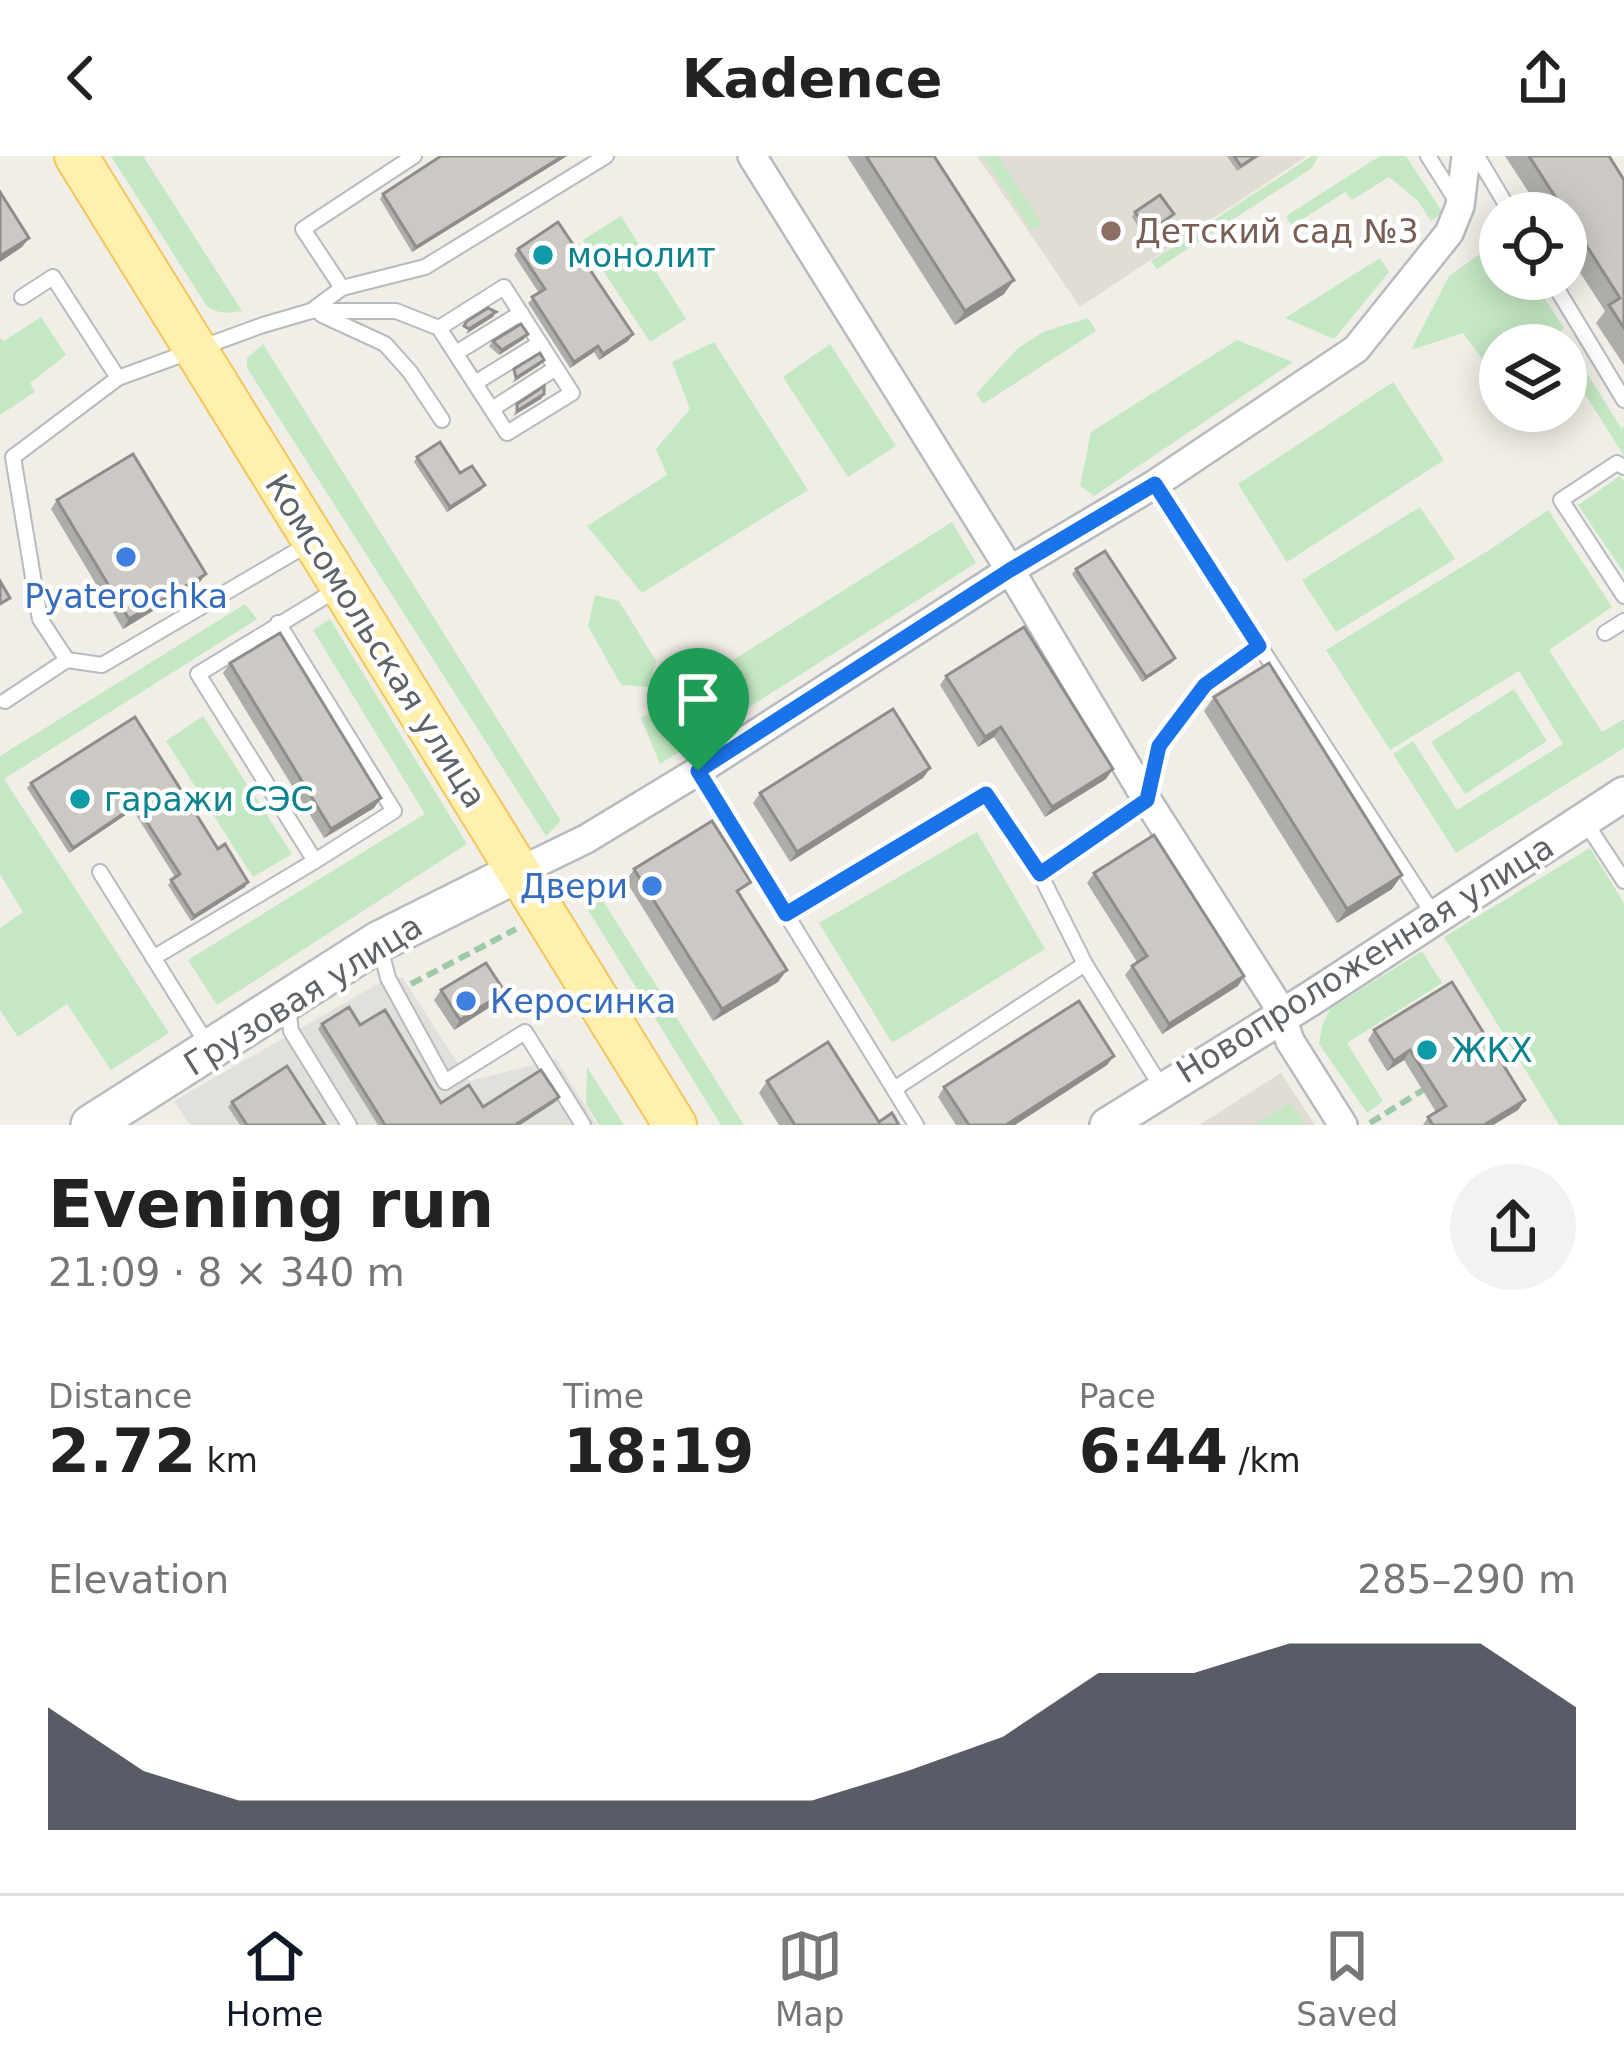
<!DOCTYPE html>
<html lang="en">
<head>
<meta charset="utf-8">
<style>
	body { margin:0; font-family:"DejaVu Sans",sans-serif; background:#f2f2f2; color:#222; height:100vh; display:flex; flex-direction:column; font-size:45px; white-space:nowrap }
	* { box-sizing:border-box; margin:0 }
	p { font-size:39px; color:#767676 }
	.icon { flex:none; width:66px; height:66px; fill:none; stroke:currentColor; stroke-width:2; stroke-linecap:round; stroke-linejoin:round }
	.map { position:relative; height:969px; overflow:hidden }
	.side { display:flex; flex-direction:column; background:#fff; flex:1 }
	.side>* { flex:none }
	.fabs { position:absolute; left:1479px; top:36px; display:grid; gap:24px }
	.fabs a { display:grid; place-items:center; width:108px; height:108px; border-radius:50%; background:#fff; box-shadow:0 6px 30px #0003; font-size:60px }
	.pin { position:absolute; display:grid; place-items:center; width:102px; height:102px; color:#fff; margin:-123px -51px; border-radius:50% 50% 50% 0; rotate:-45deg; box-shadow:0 0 12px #0007 }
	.pin .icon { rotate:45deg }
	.round { display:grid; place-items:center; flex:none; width:126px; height:126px; border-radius:63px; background:#f2f2f2 }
	.head { display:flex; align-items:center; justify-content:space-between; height:204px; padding:0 48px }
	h1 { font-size:66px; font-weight:700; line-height:90px }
	.metrics { display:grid; grid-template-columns:repeat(3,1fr); gap:18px; height:204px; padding:12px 48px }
	.metrics div { display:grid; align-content:center }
	.metrics b { font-size:60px; font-weight:700 }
	.metrics small { font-size:33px; font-weight:400 }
	.metrics p { font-size:33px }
	.chart { height:336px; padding:24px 48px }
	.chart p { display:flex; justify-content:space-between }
	.chart svg { width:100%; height:216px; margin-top:12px; fill:#111827; opacity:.7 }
	header { display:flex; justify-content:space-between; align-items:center; height:156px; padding:0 48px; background:#fff; font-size:54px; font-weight:700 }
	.tab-bar { display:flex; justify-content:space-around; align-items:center; height:168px; border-top:3px solid #e0e0e0; background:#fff; font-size:33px; color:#767676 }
	.tab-bar a { display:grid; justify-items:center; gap:6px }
	.tab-bar .current { color:#111827 }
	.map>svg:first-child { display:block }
	.industrial { fill:#e2e0db }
	.education { fill:#e1ddd5 }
	.green { fill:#c5e8c4 }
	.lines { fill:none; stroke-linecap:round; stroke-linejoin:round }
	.service-casing { stroke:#b7babe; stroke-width:18 }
	.minor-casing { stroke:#b7babe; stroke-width:32 }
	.tertiary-casing { stroke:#b7babe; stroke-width:38 }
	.secondary-casing { stroke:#b8bcc1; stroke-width:44 }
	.primary-casing { stroke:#f4c75d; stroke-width:46 }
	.path { stroke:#9dc9a8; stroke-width:6; stroke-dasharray:12 6; stroke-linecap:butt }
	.service { stroke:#fff; stroke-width:14 }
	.minor { stroke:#fff; stroke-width:27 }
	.tertiary { stroke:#fff; stroke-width:33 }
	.secondary { stroke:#fff; stroke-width:39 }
	.primary { stroke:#fff0ae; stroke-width:42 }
	.wall { fill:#afada9 }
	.shaded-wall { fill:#8f8d89 }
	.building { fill:#ccc9c4; stroke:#8f8d89; stroke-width:3 }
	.route-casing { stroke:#fff; stroke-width:24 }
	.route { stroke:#1a73e8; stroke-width:15 }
	.education-dot { fill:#8d6e63; stroke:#fff; stroke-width:4.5 }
	.culture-dot { fill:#0f9aa8; stroke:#fff; stroke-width:4.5 }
	.shop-dot { fill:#3f7fe0; stroke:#fff; stroke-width:4.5 }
	.labels { text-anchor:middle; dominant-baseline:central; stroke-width:9; stroke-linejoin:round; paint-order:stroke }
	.education-label { font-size:33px; fill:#785e54; stroke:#fff; text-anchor:start }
	.culture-label { font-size:33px; fill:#0d838f; stroke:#fff; text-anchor:start }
	.shop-label { font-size:33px; fill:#366cbe; stroke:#fff }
	.street-label { font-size:33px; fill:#5e6368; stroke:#fff }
</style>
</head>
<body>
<header><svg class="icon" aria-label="back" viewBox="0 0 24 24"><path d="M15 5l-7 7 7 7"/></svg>Kadence<svg class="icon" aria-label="share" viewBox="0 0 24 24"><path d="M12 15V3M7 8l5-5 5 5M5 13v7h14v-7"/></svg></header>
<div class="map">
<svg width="1624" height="969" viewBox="0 0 1624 969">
	<rect width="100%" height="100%" fill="#f1eee7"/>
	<!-- industrial -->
	<path class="industrial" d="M 388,822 L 403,822 L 469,925 L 556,903 L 597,969 L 190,969 L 174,945 Z"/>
	<!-- education -->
	<g class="education">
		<path d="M 977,0 L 1307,0 L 1080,151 Z"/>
		<path d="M 1281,917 L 1315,969 L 1199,969 Z"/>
	</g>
	<!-- green -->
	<g class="green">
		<path d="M 111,0 L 143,0 L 242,155 C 227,157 218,159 206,149 Z"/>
		<path d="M 983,0 L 998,0 L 1042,68 L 1031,74 Z"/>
		<path d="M 1312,0 L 1318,0 L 1312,12 L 1157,113 L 1151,105 Z"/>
		<path d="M 1380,0 L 1406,0 L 1443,57 L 1431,65 L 1418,45 L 1389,21 L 1352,44 L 1345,36 L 1292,70 L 1286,60 Z"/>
		<path d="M 621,60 L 686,163 L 650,186 L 583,84 Z"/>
		<path d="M 1500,84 L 1500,123 L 1532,123 L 1564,172 L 1546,189 L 1500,189 L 1500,227 L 1463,177 L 1411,194 L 1449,120 Z"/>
		<path d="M 1380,102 L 1389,116 L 1334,183 L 1285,162 Z"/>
		<path d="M 41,161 L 66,199 L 30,227 L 35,236 L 0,259 L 0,181 L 4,185 Z"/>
		<path d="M 1088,162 L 1096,175 L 983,248 L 976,238 L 1017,193 L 1043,176 Z"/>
		<path d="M 1237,184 L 1293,206 L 1094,340 L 1080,330 L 1091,276 Z"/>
		<path d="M 714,186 L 808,334 L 642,437 L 587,370 L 667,319 L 656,293 L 690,253 L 672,206 Z"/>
		<path d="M 263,188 L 561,665 L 546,680 L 247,212 L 247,202 Z"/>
		<path d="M 830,188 L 896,290 L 848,321 L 783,221 Z"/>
		<path d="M 1579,204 L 1621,272 L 1624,271 L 1624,300 L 1568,211 Z"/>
		<path d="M 1393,226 L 1444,304 L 1287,406 L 1238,328 Z"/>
		<path d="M 1620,320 L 1624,325 L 1624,417 L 1578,349 Z"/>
		<path d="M 1420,351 L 1455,403 L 1336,476 L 1302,424 Z"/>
		<path d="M 1548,354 L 1612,451 L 1549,494 L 1602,576 L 1624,563 L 1624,592 L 1456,697 L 1393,598 L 1413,585 L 1457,654 L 1563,588 L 1519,515 L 1390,594 L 1326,494 L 1491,393 Z"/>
		<path d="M 952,366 L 976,407 L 660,608 L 641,562 Z"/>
		<path d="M 595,439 L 619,445 L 656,505 L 648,531 L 621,529 L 588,470 Z"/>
		<path d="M 245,448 L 257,463 L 4,623 L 169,877 L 111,914 L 67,848 L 18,881 L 0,854 L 0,772 L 23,756 L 0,718 L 0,600 Z"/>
		<path d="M 330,463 L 467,688 L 217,849 L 188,804 L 425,658 L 313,474 Z"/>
		<path d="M 1514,533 L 1547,585 L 1465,638 L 1431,586 Z"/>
		<path d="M 203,560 L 292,698 L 253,721 L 166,585 Z"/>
		<path d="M 977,676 L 1045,793 L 892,887 L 819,767 Z"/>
		<path d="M 1590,692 L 1624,747 L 1624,969 L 1559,969 L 1444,781 Z"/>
		<path d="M 600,740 L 744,969 L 721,969 L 585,749 Z"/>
		<path d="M 1422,795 L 1442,827 L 1347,887 L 1383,945 L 1367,957 L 1319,888 L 1322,870 L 1330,853 Z"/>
		<path d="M 587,911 L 624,969 L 599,969 L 586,948 Z"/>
		<path d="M 1290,946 L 1305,969 L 1255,969 Z"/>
	</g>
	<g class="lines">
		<defs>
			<g id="service">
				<path d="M 1428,0 L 1457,46"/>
				<path d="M 1477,0 L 1511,57"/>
				<path d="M 1551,123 L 1624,244"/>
				<path d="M 342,132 L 303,73 L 414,0"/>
				<path d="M 22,141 L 53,121 L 118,222"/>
				<path d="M 311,155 L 342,132 L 425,111 L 606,0"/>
				<path d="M 322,159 L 385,188 L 410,216 L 442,264"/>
				<path d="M 456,197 L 521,157"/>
				<path d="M 475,227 L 540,187"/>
				<path d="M 492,253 L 556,212"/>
				<path d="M 1624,311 L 1617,307 L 1561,344 L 1624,440"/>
				<path d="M 1155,328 L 1435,761"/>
				<path d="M 278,467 L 394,655 L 315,705"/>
				<path d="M 1605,477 L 1624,465"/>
				<path d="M 67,504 L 102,509 L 310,387"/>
				<path d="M 5,545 L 67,504 L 40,463 L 13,301 L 118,222 L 263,169 L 311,155 L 396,155 L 439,172 L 507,277 L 572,237 L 504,131 L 439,172"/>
				<path d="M 698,615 L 916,969"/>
				<path d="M 1584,664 L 1624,725"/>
				<path d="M 100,716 L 209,891"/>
				<path d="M 1040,718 L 1147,644 L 1158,590 L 1205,529 L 1260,490"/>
				<path d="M 786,759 L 986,638 L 1040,718 L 1085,808 L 1162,932"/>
				<path d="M 380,791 L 388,822 L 445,926 L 525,876 L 583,969"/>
				<path d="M 153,802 L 315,705 L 198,518 L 336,434"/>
				<path d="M 288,851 L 291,875 L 349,969"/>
				<path d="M 894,933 L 1085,808"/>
			</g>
			<g id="minor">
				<path d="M 752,0 L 1010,414 L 1147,644 L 1277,848 L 1290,885 L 1343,969"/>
				<path d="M 518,716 L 586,683 L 698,615 L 1010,414 L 1155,328 L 1356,193 L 1449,77 L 1460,50 L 1466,0"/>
			</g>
			<path id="tertiary" d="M 1107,969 L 1310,843 L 1624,638"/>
			<path id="secondary" d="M 91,969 L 378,786 L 518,716"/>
			<path id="primary" d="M 76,0 L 675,969"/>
		</defs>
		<!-- service casing -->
		<use href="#service" class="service-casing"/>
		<!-- minor casing -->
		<use href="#minor" class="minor-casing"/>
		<!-- tertiary casing -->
		<use href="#tertiary" class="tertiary-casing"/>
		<!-- secondary casing -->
		<use href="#secondary" class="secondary-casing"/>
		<!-- primary casing -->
		<use href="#primary" class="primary-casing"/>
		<!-- path -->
		<g class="path">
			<path d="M 411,828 L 516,773"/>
			<path d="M 1370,967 L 1423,934"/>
		</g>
		<!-- service -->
		<use href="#service" class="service"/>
		<!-- minor -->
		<use href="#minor" class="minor"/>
		<!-- tertiary -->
		<use href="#tertiary" class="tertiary"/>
		<!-- secondary -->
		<use href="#secondary" class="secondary"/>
		<!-- primary -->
		<use href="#primary" class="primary"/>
	</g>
	<!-- wall -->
	<g class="wall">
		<path d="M 567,0 L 412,96 L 380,43 L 383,38 Z"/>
		<path d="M 847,0 L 934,0 L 1004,138 L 955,169 Z"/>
		<path d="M 1227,0 L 1260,0 L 1237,15 Z"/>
		<path d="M 1505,0 L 1609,0 L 1624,24 L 1624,209 L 1596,167 L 1605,155 L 1566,95 L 1566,57 L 1542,57 Z"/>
		<path d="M 1135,56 L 1170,63 L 1145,81 L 1132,61 Z"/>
		<path d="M 518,93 L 633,178 L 628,185 L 599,204 L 594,196 L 570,212 L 528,147 L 539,137 L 514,99 Z"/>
		<path d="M 524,183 L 499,199 L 489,190 L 493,185 Z"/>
		<path d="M 417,301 L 460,317 L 485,329 L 481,334 L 447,356 L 414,306 Z"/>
		<path d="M 57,344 L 206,418 L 199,427 L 123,473 L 51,353 Z"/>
		<path d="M 1076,413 L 1175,502 L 1171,507 L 1142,526 L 1072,418 Z"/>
		<path d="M 230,507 L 374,652 L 324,682 L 223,517 Z"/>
		<path d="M 946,520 L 1106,623 L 1045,661 L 994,581 L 978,591 L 940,529 Z"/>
		<path d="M 1214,541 L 1392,733 L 1337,767 L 1204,555 Z"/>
		<path d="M 135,561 L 218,693 L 245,731 L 191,765 L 168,729 L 175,721 L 133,654 L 69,697 L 27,632 L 31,627 Z"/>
		<path d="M 930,612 L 923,622 L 790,706 L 753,647 L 760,637 Z"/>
		<path d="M 634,713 L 742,738 L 740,740 L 778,826 L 713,865 L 626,725 Z"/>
		<path d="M 1094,717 L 1244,820 L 1238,830 L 1162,878 L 1125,819 L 1132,810 L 1137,806 L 1087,727 Z"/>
		<path d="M 441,834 L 498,846 L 454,874 L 434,844 Z"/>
		<path d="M 322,868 L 360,869 L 441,947 L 483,951 L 559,941 L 555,946 L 520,969 L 378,969 L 318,873 Z"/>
		<path d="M 1374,874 L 1525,944 L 1518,954 L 1493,969 L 1423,969 L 1428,961 L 1436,956 L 1404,904 L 1387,915 L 1368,884 Z"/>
		<path d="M 1107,909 L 1015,969 L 956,969 L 938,941 L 944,931 Z"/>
		<path d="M 767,925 L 879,966 L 899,969 L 779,969 L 759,937 Z"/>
		<path d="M 232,946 L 325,969 L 240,969 L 228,951 Z"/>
	</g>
	<!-- shaded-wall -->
	<g class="shaded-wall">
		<path d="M 563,0 L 567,0 L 412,96 L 416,91 Z"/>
		<path d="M 29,82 L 22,91 L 0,106 L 0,100 Z"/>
		<path d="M 1014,124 L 1004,138 L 955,169 L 965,155 Z"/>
		<path d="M 496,156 L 493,161 L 466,178 L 469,173 Z"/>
		<path d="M 528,178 L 524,183 L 499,199 L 502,194 Z"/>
		<path d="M 633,178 L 628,185 L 599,204 L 603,198 Z"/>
		<path d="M 598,190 L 594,196 L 570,212 L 574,206 Z"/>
		<path d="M 544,204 L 540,209 L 512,227 L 516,222 Z"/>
		<path d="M 544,238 L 541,243 L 513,260 L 517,255 Z"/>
		<path d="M 485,329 L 481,334 L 447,356 L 450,351 Z"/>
		<path d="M 206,418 L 199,427 L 123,473 L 129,463 Z"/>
		<path d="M 1175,502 L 1171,507 L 1142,526 L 1146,521 Z"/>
		<path d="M 1001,571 L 994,581 L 978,591 L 985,581 Z"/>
		<path d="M 930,612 L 923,622 L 790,706 L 797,696 Z"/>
		<path d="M 1113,613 L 1106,623 L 1045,661 L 1052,651 Z"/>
		<path d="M 381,642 L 374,652 L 324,682 L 331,673 Z"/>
		<path d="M 136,649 L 133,654 L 69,697 L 73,692 Z"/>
		<path d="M 1402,719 L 1392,733 L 1337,767 L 1347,753 Z"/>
		<path d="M 248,726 L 245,731 L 191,765 L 194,760 Z"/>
		<path d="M 787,814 L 778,826 L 713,865 L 722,853 Z"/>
		<path d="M 1244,820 L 1238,830 L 1162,878 L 1169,868 Z"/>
		<path d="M 505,836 L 498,846 L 454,874 L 460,864 Z"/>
		<path d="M 1410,894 L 1404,904 L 1387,915 L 1394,905 Z"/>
		<path d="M 1114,900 L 1107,909 L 1015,969 L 1006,969 Z"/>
		<path d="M 559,941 L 555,946 L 520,969 L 515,969 Z"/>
		<path d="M 1525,944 L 1518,954 L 1493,969 L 1484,969 Z"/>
	</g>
	<!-- building -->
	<g class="building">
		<path d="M 441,0 L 563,0 L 416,91 L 383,38 Z"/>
		<path d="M 866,0 L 934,0 L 1014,124 L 965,155 Z"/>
		<path d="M 1234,0 L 1256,0 L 1241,10 Z"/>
		<path d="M 1529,0 L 1609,0 L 1624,24 L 1624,172 L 1609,149 L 1620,142 Z"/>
		<path d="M 0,36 L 29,82 L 0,100 Z"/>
		<path d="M 1160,39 L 1174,58 L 1149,76 L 1135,56 Z"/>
		<path d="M 558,66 L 633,178 L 603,198 L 598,190 L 574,206 L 532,141 L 545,133 L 518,93 Z"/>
		<path d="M 488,152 L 496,156 L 469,173 L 464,170 L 467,165 Z"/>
		<path d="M 521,168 L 528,178 L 502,194 L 493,185 Z"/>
		<path d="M 540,197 L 544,204 L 516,222 L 514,213 Z"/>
		<path d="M 544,230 L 544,238 L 517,255 L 517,248 Z"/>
		<path d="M 440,286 L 460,317 L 472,310 L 485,329 L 450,351 L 417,301 Z"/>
		<path d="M 133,298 L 206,418 L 129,463 L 57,344 Z"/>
		<path d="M 1105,395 L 1175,502 L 1146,521 L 1076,413 Z"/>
		<path d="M 0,425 L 10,442 L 0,448 Z"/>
		<path d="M 1024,471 L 1113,613 L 1052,651 L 1001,571 L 985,581 L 946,520 Z"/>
		<path d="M 280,477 L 381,642 L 331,673 L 230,507 Z"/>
		<path d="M 1269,507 L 1402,719 L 1347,753 L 1214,541 Z"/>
		<path d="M 893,553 L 930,612 L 797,696 L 760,637 Z"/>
		<path d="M 135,561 L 218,693 L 225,688 L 248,726 L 194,760 L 171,724 L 180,718 L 136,649 L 73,692 L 31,627 Z"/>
		<path d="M 712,665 L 751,726 L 737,735 L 787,814 L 722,853 L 634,713 Z"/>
		<path d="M 1154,679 L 1244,820 L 1169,868 L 1132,810 L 1147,800 L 1094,717 Z"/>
		<path d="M 486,807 L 505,836 L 460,864 L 441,834 Z"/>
		<path d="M 1452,826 L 1525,944 L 1484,969 L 1433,969 L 1428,961 L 1446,950 L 1410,894 L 1394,905 L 1374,874 Z"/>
		<path d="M 1079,845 L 1114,900 L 1006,969 L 969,969 L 944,931 Z"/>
		<path d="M 349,851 L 360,869 L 385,854 L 441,947 L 469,929 L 483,951 L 541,914 L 559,941 L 515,969 L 385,969 L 322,868 Z"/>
		<path d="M 828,886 L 879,966 L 892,957 L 899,969 L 795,969 L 767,925 Z"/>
		<path d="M 287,910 L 325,969 L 247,969 L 232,946 Z"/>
	</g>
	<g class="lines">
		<defs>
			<path id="route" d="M 1155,328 L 1259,490 L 1205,529 L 1159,590 L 1147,644 L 1040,718 L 986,638 L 786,758 L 698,615 L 1010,414 Z"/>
		</defs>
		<!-- route casing -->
		<use href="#route" class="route-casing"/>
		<!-- route -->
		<use href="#route" class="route"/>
	</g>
	<!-- markers -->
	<circle class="education-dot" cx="1111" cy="75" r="12"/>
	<g class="culture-dot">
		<circle cx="543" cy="99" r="12"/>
		<circle cx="80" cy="643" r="12"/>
		<circle cx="1427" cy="894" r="12"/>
	</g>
	<g class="shop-dot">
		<circle cx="126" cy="401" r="12"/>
		<circle cx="652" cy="730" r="12"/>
		<circle cx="466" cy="845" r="12"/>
	</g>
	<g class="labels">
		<!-- education labels -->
		<g class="education-label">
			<text x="1135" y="75">Детский сад №3</text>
		</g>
		<!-- culture labels -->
		<g class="culture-label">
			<text x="567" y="99">монолит</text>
			<text x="104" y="643">гаражи СЭС</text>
			<text x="1451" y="894">ЖКХ</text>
		</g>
		<!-- shop labels -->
		<g class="shop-label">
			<text x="126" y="440">Pyaterochka</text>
			<text x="628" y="730" text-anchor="end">Двери</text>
			<text x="490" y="845" text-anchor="start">Керосинка</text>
		</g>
		<!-- street labels -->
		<g class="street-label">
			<text transform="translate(376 485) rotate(58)">Комсомольская улица</text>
			<text transform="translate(1365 803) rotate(-32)">Новопроложенная улица</text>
			<text transform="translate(303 839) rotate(-32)">Грузовая улица</text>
		</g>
	</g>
</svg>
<div class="fabs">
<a><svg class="icon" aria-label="locate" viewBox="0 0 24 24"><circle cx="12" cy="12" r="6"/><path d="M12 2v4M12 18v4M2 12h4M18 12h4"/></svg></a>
<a><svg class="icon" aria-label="layers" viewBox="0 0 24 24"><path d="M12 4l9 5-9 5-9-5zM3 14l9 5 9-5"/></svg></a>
</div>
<div class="pin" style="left:698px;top:615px;background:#1e9e55"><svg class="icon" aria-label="arrive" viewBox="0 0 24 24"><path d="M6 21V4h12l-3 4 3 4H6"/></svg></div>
</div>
<section class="side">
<div class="head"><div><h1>Evening run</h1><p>21:09 · 8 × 340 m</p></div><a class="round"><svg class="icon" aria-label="share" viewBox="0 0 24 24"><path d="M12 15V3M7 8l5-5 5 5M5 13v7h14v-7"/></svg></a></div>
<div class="metrics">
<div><p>Distance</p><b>2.72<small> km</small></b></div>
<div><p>Time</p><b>18:19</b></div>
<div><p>Pace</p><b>6:44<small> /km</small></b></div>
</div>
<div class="chart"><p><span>Elevation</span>285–290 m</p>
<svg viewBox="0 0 160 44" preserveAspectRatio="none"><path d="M0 44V19L10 32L20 38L30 38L40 38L50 38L60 38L70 38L80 38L90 32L100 25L110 12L120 12L130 6L140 6L150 6L160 19V44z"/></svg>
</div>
</section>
<nav class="tab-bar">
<a class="current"><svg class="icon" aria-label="home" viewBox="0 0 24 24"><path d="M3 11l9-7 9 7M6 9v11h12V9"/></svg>Home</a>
<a><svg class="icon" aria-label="map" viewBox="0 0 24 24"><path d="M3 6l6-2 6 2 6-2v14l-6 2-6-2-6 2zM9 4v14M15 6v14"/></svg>Map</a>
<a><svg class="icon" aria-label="saved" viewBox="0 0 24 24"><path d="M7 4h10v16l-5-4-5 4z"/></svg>Saved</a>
</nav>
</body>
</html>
